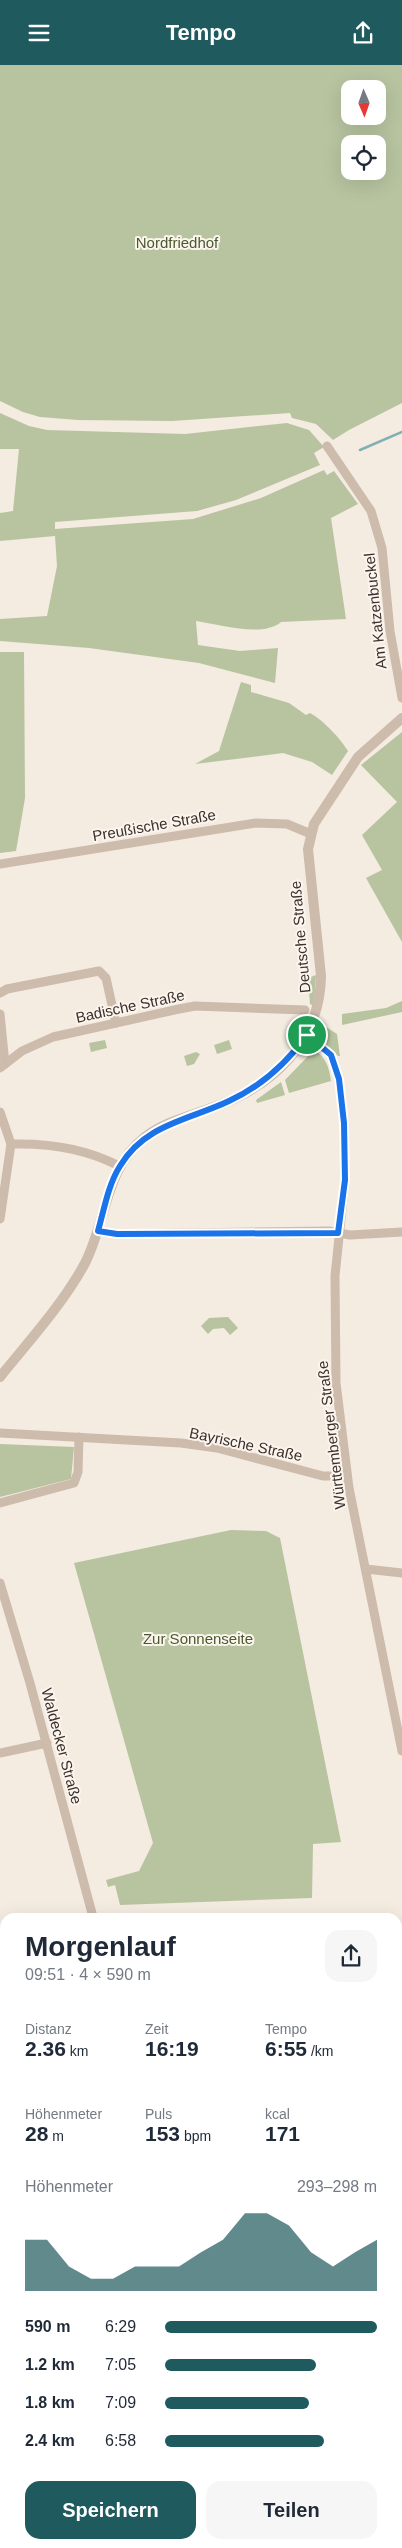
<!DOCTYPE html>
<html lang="de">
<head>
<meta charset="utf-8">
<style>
	body { margin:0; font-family:Helvetica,sans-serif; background:#f6f6f7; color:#1f2937; height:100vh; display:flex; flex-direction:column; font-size:19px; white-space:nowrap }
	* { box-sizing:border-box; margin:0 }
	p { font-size:16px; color:#747a83 }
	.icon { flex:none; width:28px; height:28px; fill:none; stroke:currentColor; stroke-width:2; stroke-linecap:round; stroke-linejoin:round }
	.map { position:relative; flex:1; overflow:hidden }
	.details { position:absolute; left:0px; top:1848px; width:402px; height:636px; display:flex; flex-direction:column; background:#fff; border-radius:15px 15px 0 0; box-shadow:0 5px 20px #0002 }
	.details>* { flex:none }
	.needle { width:32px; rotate:178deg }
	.tools { position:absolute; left:341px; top:15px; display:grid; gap:10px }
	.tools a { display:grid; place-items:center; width:45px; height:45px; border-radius:10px; background:#fff; box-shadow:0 5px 20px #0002; font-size:25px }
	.pin { position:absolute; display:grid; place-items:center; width:42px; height:42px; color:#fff; margin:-21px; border:2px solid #fff; border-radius:50%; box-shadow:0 1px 5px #0007 }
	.round { display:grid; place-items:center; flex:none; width:52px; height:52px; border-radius:15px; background:#f6f6f7 }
	.headline { display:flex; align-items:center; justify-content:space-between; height:85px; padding:0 25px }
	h1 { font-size:28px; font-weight:700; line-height:38px }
	.stats { display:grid; grid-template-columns:repeat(3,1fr); gap:8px; height:85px; padding:5px 25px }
	.stats div { display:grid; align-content:center }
	.stats b { font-size:21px; font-weight:700 }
	.stats small { font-size:14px; font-weight:400 }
	.stats p { font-size:14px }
	.chart { height:140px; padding:10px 25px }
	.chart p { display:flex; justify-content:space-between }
	.chart svg { width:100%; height:90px; margin-top:5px; fill:#1f5a5e; opacity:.7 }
	.cta { display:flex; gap:10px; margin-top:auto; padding:10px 25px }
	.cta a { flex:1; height:58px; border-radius:15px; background:#1f5a5e; color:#fff; font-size:20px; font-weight:700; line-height:58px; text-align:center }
	.cta a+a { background:#f6f6f7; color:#1f2937 }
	ul { padding:0 25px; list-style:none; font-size:16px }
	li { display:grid; grid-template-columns:80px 60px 1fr; align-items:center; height:38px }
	li i { height:12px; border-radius:6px; background:#1f5a5e }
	header { display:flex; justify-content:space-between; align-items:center; height:65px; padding:0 25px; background:#1f5a5e; color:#fff; font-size:22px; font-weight:700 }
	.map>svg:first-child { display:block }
	.green { fill:#b8c4a0; fill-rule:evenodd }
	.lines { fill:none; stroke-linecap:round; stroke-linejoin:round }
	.stream { stroke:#7fb0b2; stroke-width:2.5 }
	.minor { stroke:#cdbbac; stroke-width:9 }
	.tertiary { stroke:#cdbbac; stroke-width:10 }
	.secondary { stroke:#a18a7d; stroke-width:11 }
	.route-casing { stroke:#fff; stroke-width:10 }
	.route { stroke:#1a73e8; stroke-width:6 }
	.labels { text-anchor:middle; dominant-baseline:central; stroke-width:4; stroke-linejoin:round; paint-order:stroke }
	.park-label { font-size:15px; fill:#4a5a2e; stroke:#fbf5ee }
	.street-label { font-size:15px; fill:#3b302b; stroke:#fbf5ee }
</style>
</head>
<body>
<header><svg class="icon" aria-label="menu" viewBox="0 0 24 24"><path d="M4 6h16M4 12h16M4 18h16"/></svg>Tempo<svg class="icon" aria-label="share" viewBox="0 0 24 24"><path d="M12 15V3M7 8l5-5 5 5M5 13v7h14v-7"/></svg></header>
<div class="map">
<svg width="402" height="2483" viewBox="0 0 402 2483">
	<rect width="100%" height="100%" fill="#f4ebe1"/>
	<!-- green -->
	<g class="green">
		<path d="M 0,0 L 402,0 L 402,338 L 349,365 L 333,375 L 316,359 L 292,353 L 290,348 L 172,356 L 78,355 L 40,352 L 23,347 L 0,336 ZM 350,24 L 378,24 L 378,51 L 350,51 ZM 350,79 L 378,79 L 378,106 L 350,106 Z"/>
		<path d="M 0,348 L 29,361 L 47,365 L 185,369 L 287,358 L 309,365 L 324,382 L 314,388 L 320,400 L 236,435 L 197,446 L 55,457 L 55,464 L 193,454 L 261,433 L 324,405 L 327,410 L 334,406 L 358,439 L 331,453 L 346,554 L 281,557 C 263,573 218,559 196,556 L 198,580 L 240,586 L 278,583 L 275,618 L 199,598 L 89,583 L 0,576 L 0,554 L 47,551 L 57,501 L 55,471 L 0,476 L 0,448 L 13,446 L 19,384 L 0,384 Z"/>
		<path d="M 0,587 L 24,587 L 25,733 L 16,786 L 0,788 Z"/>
		<path d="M 241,617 L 251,620 L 251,627 L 289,638 L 306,650 L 310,648 C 323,655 340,673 348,686 L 332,710 L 312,697 L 283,688 L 195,699 L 219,686 Z"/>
		<path d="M 402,667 L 402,877 L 366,813 L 382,805 L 362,770 L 397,737 L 361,700 Z"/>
		<path d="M 316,910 L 314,941 L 310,939 L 308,913 Z"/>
		<path d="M 402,936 L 402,947 L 342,960 L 342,949 L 386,943 Z"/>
		<path d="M 326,962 L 337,969 L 340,991 L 338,991 L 320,974 Z"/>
		<path d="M 105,975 L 107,983 L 91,987 L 89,978 Z"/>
		<path d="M 229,975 L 232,984 L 217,989 L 214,980 Z"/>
		<path d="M 314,985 C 326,992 329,1002 331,1016 L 289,1028 L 285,1015 Z"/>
		<path d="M 196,987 L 200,989 L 194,999 L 187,1001 L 184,991 Z"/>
		<path d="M 281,1017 L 285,1030 L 257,1038 L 256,1035 Z"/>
		<path d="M 228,1252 L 238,1263 L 230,1270 L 224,1263 L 213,1264 L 208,1269 L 201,1261 L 209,1253 Z"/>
		<path d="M 0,1379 L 74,1382 L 71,1414 L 0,1432 Z"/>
		<path d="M 231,1465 L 266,1466 L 280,1473 L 341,1777 L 313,1779 L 312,1833 L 120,1840 L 115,1820 L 108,1822 L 106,1815 L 139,1806 L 153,1778 L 74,1498 Z"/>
		<path d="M 402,1882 L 402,2483 L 0,2483 L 0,2080 L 5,2079 L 5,2479 L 398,2479 L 398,1883 Z"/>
	</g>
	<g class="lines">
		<!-- stream -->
		<g class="stream">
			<path d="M 360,385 L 402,367"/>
			<path d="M 398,2185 L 400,2183"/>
			<path d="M 61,2483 L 63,2479"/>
			<path d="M 199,2483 L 209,2479"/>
		</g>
		<!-- minor -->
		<g class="minor">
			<path d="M 327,381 L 371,446 L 382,483 L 390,566 L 402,633"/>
			<path d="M 0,799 L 256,758 L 287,759 L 311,769"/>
			<path d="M 0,928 L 7,924 L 99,906 L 106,913 L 116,958"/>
			<path d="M 0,949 L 5,999"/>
			<path d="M 307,970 L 331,990 L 339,1014 L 344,1057 L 345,1115 L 335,1211 L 336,1318 L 349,1423 L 402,1686"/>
			<path d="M 0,1003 L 22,986 L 53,972 L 179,944 L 195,941 L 305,945"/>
			<path d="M 0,1047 L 11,1079 L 0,1154"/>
			<path d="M 11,1079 C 48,1078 87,1084 119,1101"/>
			<path d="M 98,1166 L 117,1169 L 329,1166 L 350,1170 L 402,1167"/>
			<path d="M 0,1368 L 181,1378 L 217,1383 L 323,1411 L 347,1411"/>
			<path d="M 0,1438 L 74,1418 L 78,1407 L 79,1372"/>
			<path d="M 366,1504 L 402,1508"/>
			<path d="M 0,1518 L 30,1618 L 93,1852"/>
			<path d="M 0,1688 L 47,1678"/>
			<path d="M 0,2037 L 5,2037"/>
			<path d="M 0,2218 L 5,2211"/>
		</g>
		<!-- tertiary -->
		<path class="tertiary" d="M 0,1312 C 29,1276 62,1240 84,1200 C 107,1157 104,1104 145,1072 C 165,1056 191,1051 214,1042 C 273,1021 320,977 321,911 L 308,784 L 314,759 L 358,692 L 402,653"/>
		<!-- secondary -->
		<g class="secondary">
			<path d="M 398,1872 L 402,1872"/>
			<path d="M 0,1897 L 5,1897"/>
		</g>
	</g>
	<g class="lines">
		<defs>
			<path id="route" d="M 307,970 L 331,990 L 339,1014 L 344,1058 L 345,1115 L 338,1168 L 117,1169 L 98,1166 C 104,1145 108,1120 120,1101 C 145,1059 189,1055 229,1036 C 262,1021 286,999 307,970 Z"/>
		</defs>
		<!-- route casing -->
		<use href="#route" class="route-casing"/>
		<!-- route -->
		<use href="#route" class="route"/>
	</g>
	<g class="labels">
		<!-- park labels -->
		<g class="park-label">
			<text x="177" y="177">Nordfriedhof</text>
			<text x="198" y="1573">Zur Sonnenseite</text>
		</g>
		<!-- street labels -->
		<g class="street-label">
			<text transform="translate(375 546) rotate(-96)">Am Katzenbuckel</text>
			<text transform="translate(154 760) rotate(-10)">Preußische Straße</text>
			<text transform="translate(300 872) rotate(-95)">Deutsche Straße</text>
			<text transform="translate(130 941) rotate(-12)">Badische Straße</text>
			<text transform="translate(331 1370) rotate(-97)">Württemberger Straße</text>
			<text transform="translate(246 1379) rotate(12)">Bayrische Straße</text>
			<text transform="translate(62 1681) rotate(75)">Waldecker Straße</text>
		</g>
	</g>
</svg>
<div class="tools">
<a><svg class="needle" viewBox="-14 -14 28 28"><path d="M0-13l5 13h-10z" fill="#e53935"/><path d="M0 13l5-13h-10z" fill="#747a83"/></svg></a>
<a><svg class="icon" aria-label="locate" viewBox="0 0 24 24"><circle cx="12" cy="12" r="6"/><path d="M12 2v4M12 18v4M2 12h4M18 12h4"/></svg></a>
</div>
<div class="pin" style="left:307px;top:970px;background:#1e9e55"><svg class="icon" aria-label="arrive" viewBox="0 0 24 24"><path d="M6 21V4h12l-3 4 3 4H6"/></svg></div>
<section class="details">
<div class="headline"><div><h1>Morgenlauf</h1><p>09:51 · 4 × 590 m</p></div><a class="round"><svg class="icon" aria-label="share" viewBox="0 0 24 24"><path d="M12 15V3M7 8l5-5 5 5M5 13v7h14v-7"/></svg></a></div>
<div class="stats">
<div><p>Distanz</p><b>2.36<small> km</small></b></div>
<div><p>Zeit</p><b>16:19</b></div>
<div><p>Tempo</p><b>6:55<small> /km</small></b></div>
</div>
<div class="stats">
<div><p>Höhenmeter</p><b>28<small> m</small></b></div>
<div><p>Puls</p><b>153<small> bpm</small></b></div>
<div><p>kcal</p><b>171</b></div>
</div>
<div class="chart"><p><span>Höhenmeter</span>293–298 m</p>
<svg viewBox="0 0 160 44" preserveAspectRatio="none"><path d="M0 44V19L10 19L20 32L30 38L40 38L50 32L60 32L70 32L80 25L90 19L100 6L110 6L120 12L130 25L140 32L150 25L160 19V44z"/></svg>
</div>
<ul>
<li><b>590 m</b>6:29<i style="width:100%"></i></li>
<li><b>1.2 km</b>7:05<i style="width:71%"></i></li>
<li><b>1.8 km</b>7:09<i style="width:68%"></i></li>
<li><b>2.4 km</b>6:58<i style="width:75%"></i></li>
</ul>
<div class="cta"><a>Speichern</a><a>Teilen</a></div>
</section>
</div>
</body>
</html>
